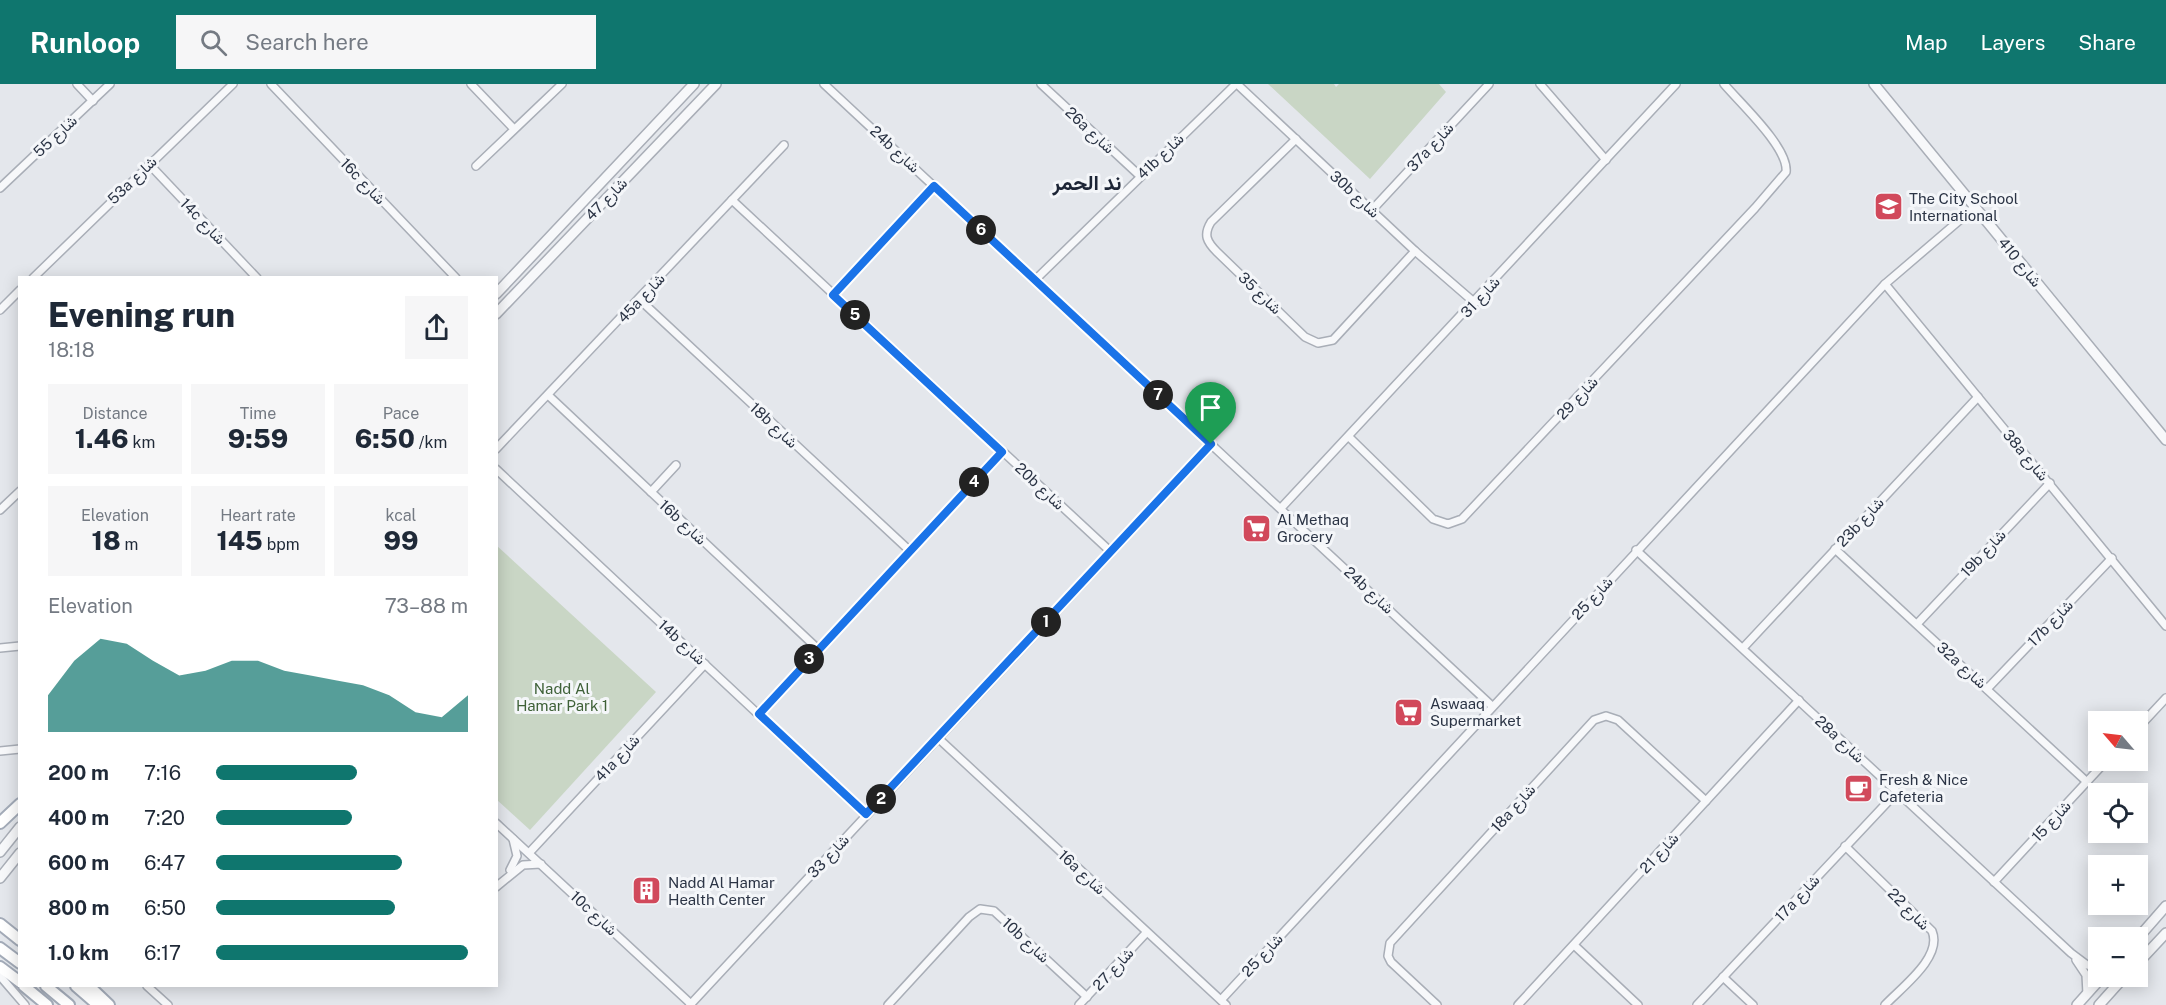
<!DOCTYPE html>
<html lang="en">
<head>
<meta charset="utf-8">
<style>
	body { margin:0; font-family:"Public Sans",Vazirmatn,sans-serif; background:#f6f6f7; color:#1f2937; height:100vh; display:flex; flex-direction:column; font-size:22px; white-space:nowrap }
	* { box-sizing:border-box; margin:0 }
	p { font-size:20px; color:#747a83 }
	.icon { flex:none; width:33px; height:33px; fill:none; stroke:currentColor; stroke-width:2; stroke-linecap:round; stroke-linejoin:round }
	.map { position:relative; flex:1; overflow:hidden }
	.details { position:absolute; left:18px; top:192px; width:480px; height:711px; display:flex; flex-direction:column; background:#fff; border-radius:0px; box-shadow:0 3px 15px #0003 }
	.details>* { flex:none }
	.needle { width:39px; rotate:298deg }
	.buttons { position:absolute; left:2088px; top:627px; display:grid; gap:12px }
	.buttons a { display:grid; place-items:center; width:60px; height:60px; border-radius:0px; background:#fff; box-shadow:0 3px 15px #0003; font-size:30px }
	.pin { position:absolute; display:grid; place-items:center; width:51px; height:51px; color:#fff; margin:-62px -26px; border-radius:50% 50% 50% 0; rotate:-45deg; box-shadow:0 0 6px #0007 }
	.pin .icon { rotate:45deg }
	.km { position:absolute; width:30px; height:30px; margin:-15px; border-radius:50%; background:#222; color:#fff; font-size:16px; line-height:30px; text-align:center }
	.round { display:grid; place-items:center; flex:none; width:63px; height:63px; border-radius:0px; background:#f6f6f7 }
	.overview { display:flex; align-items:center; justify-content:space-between; height:102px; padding:0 30px }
	h1 { font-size:33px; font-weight:800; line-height:45px }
	.metrics { display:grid; grid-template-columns:repeat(3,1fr); gap:9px; height:102px; padding:6px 30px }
	.metrics div { display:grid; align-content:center; border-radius:0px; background:#f6f6f7; text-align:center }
	.metrics b { font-size:26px; font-weight:800 }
	.metrics small { font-size:16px; font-weight:400 }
	.metrics p { font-size:16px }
	.chart { height:168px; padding:12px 30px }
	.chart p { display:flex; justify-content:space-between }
	.chart svg { width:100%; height:108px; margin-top:6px; fill:#0f766e; opacity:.7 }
	ul { padding:0 30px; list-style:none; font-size:20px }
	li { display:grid; grid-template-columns:96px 72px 1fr; align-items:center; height:45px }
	li i { height:15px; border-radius:8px; background:#0f766e }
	header { display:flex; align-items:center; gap:36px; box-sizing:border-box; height:84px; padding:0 30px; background:#0f766e; color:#fff }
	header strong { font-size:28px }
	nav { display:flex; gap:33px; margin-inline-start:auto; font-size:21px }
	.search { width:420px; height:54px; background:#f6f6f7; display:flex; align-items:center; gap:15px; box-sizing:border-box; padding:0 21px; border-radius:0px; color:#747a83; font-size:22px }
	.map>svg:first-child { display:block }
	.green { fill:#c9d6c5 }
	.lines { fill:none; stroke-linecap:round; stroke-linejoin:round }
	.minor-casing { stroke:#a9aeb7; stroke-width:10 }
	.tertiary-casing { stroke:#a9aeb7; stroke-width:12 }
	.primary-casing { stroke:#a3abb8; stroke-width:14 }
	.minor { stroke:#f7f8fa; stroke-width:7 }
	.tertiary { stroke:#f7f8fa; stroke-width:9 }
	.primary { stroke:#fff; stroke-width:10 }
	.route-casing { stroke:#fff; stroke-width:12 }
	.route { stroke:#1a73e8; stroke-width:8 }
	.labels { text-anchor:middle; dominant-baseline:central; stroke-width:6; stroke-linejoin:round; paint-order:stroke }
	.street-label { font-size:15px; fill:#2b3445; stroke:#f4f6f9 }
	.poi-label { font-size:15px; fill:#2b3445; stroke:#f4f6f9; text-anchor:start }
	.park-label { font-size:15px; fill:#3f6138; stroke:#f4f6f9 }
	.district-label { font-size:21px; font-weight:bold; fill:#1d2536; stroke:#f4f6f9 }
</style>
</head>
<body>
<header>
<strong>Runloop</strong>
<div class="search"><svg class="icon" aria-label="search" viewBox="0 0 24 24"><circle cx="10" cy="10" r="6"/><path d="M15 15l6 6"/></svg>Search here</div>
<nav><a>Map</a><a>Layers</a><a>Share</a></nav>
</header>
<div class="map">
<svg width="2166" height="921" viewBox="0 0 2166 921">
	<rect width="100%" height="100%" fill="#e4e7ec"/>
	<!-- green -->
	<g class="green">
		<path d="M 1268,0 L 1334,0 L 1336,3 L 1339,0 L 1439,0 L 1446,8 L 1370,95 Z"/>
		<path d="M 496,461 L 656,608 L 530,746 L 497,716 Z"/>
	</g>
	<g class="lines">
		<defs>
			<g id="minor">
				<path d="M 77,0 L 93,17"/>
				<path d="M 271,0 L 456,194"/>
				<path d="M 471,0 L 514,45"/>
				<path d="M 824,0 L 1492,622"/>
				<path d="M 1041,0 L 1140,92"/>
				<path d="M 1237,0 L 1415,167 L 1475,219"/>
				<path d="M 1540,0 L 1606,76"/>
				<path d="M 1296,55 L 1211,138 C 1203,151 1207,158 1217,168 L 1305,253 L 1318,259 L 1333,256 L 1415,167"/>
				<path d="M 149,80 L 257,194"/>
				<path d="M 476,82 L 562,0"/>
				<path d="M 0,104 L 110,0"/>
				<path d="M 732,116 L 1111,468"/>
				<path d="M 1372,126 L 1489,0"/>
				<path d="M 33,194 L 233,0"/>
				<path d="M 1035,196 L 1236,0"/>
				<path d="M 1885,200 L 2166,542"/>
				<path d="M 833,211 L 934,102"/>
				<path d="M 639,215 L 910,467"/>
				<path d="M 0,226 L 20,206"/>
				<path d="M 548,311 L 818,565"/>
				<path d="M 1349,353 L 1433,435 L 1448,440 L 1462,435 L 1755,124 L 1786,88 C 1789,64 1740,19 1724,0"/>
				<path d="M 496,365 L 784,61"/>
				<path d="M 496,385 L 866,731"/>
				<path d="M 651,408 L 676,381"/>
				<path d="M 1282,423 L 1676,0"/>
				<path d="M 0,426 L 20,407"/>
				<path d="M 1835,465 L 2087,698"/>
				<path d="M 1636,466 L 2071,869 L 2087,881 L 2098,883"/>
				<path d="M 1917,540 L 2050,399"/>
				<path d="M 0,564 L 20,562"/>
				<path d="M 1743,564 L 1978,313"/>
				<path d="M 1987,605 L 2112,474"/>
				<path d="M 759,630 L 1002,368"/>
				<path d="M 2138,644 L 2166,614"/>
				<path d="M 938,654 L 1226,921"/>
				<path d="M 0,667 L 20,665"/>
				<path d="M 496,739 L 691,920"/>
				<path d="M 1845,762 L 1932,847 C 1943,873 1902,903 1885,921"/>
				<path d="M 529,769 L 705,580"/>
				<path d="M 510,786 L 517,772 L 513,755"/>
				<path d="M 1994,798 L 2107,676"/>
				<path d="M 496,803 L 523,781 L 541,780"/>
				<path d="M 1574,861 L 1638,921"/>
				<path d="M 2076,876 L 2086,891 L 2087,910"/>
				<path d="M 0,892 L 25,921"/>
				<path d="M 1723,893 L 1753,921"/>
				<path d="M 147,902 L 168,921"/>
				<path d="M 1221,916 L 1885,200 L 1975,123"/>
				<path d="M 690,921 L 1211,361"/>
				<path d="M 888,921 L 969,833 L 980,825 L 994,827 L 1087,913"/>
				<path d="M 1079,921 L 1146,849"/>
				<path d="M 1437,921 L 1391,878 L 1388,872 L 1390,859 L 1594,636 L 1606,632 L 1618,636 L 1706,717"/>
				<path d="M 1518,921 L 1799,616"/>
				<path d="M 1697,921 L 1897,708"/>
			</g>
			<g id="tertiary">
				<path d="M 1874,0 L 2166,356"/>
				<path d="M 496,210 L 694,0"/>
				<path d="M 496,230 L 716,0"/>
				<path d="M 0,768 L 20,743"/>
				<path d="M 0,794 L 20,769"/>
				<path d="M 2138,854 L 2166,822"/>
				<path d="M 2138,879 L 2166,849"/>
				<path d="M 2077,921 L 2103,892"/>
				<path d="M 2099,921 L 2125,892"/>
			</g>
			<g id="primary">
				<path d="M 0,739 L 20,720"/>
				<path d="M 0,840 L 20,856"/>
				<path d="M 0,864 L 20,879"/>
				<path d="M 0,883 L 20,898"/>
				<path d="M 24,902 L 47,921"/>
				<path d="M 46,902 L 69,921"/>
				<path d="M 76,902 L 98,921"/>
				<path d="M 89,902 L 109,921"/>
			</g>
		</defs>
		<!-- minor casing -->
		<use href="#minor" class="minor-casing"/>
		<!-- tertiary casing -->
		<use href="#tertiary" class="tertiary-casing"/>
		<!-- primary casing -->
		<use href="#primary" class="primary-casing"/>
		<!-- minor -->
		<use href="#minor" class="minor"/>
		<!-- tertiary -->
		<use href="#tertiary" class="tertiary"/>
		<!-- primary -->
		<use href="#primary" class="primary"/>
	</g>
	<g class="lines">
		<defs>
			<path id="route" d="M 934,102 L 1211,360 L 866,730 L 759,630 L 1002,368 L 833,211 Z"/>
		</defs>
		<!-- route casing -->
		<use href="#route" class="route-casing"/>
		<!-- route -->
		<use href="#route" class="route"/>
	</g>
	<!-- icons -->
	<defs>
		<symbol id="school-square" viewBox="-11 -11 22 22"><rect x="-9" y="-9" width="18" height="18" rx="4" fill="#d1495b" stroke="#f4f6f9"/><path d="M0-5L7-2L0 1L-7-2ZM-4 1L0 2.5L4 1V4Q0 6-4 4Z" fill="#fff"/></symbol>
		<symbol id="supermarket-square" viewBox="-11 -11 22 22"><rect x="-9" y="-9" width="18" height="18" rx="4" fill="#d1495b" stroke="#f4f6f9"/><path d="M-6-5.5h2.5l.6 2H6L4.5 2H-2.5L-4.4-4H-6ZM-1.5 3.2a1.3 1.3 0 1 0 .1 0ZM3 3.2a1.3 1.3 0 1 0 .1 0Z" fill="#fff"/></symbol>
		<symbol id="cafe-square" viewBox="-11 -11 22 22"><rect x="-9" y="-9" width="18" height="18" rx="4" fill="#d1495b" stroke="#f4f6f9"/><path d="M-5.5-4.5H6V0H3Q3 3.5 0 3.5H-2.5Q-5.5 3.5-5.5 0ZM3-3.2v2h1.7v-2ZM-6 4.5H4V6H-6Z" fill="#fff"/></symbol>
		<symbol id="building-square" viewBox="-11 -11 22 22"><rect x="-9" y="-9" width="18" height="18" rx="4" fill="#d1495b" stroke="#f4f6f9"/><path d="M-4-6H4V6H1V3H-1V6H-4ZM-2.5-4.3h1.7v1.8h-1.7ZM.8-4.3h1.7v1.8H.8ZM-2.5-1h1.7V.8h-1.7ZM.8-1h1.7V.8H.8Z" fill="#fff"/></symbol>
	</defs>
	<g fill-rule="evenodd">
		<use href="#school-square" x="1872" y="106" width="33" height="33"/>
		<use href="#supermarket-square" x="1240" y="428" width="33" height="33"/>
		<use href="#supermarket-square" x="1392" y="612" width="33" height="33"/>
		<use href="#cafe-square" x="1842" y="688" width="33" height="33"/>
		<use href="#building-square" x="630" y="790" width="33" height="33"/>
	</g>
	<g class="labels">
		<!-- street labels -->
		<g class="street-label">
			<text transform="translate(1090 46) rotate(43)">26a شارع</text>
			<text transform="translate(55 52) rotate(-43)">شارع 55</text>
			<text transform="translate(1430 63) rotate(-47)">37a شارع</text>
			<text transform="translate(895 65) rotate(43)">24b شارع</text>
			<text transform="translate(1160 72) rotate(-44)">41b شارع</text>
			<text transform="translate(132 96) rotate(-44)">53a شارع</text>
			<text transform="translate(363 97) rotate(46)">16c شارع</text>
			<text transform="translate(1355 110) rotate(43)">30b شارع</text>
			<text transform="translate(606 115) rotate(-46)">شارع 47</text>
			<text transform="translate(203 137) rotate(46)">14c شارع</text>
			<text transform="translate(2020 178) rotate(51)">شارع 410</text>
			<text transform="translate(1260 209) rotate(44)">شارع 35</text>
			<text transform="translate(1480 213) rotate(-47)">شارع 31</text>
			<text transform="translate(641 214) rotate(-47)">45a شارع</text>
			<text transform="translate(1577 314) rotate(-47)">شارع 29</text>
			<text transform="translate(774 341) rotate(43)">18b شارع</text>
			<text transform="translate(2026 371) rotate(50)">38a شارع</text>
			<text transform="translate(1040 402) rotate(43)">20b شارع</text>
			<text transform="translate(683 438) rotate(43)">16b شارع</text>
			<text transform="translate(1860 438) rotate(-47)">23b شارع</text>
			<text transform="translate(1983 469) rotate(-47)">19b شارع</text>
			<text transform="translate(1369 506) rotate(43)">24b شارع</text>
			<text transform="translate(1592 514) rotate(-47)">شارع 25</text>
			<text transform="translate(2050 539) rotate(-46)">17b شارع</text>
			<text transform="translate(682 558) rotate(43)">14b شارع</text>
			<text transform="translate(1962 581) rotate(42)">32a شارع</text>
			<text transform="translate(1840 655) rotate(43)">28a شارع</text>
			<text transform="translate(617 674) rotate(-47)">41a شارع</text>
			<text transform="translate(1513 724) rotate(-48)">18a شارع</text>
			<text transform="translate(2051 737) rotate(-47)">شارع 15</text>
			<text transform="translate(1659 769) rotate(-47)">شارع 21</text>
			<text transform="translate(828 772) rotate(-47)">شارع 33</text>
			<text transform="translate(1082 788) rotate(43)">16a شارع</text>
			<text transform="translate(1797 814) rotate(-47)">17a شارع</text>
			<text transform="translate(1909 825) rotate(45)">شارع 22</text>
			<text transform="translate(594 829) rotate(43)">10c شارع</text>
			<text transform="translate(1026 856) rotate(43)">10b شارع</text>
			<text transform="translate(1262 871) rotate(-47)">شارع 25</text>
			<text transform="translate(1113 885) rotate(-47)">شارع 27</text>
		</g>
		<!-- poi labels -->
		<g class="poi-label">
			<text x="1909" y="114">The City School<tspan x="1909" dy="17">International</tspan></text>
			<text x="1277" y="435">Al Methaq<tspan x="1277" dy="17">Grocery</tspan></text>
			<text x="1430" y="619">Aswaaq<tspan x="1430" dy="17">Supermarket</tspan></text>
			<text x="1879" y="695">Fresh &amp; Nice<tspan x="1879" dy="17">Cafeteria</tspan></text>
			<text x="668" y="798">Nadd Al Hamar<tspan x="668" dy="17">Health Center</tspan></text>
		</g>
		<!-- park labels -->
		<g class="park-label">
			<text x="562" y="604">Nadd Al<tspan x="562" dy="17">Hamar Park 1</tspan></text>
		</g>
		<!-- district labels -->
		<g class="district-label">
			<text x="1087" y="98">ند الحمر</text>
		</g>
	</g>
</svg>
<div class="buttons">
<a><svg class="needle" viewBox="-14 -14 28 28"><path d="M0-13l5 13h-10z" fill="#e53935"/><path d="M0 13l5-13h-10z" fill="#747a83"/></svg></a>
<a><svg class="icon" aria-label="locate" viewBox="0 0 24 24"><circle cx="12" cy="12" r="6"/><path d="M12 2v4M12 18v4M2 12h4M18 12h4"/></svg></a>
<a>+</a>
<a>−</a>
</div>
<div class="pin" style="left:1211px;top:360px;background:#1e9e55"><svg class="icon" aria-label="arrive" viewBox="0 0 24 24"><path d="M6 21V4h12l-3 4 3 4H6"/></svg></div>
<b class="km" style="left:1046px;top:538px">1</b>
<b class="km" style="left:881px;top:715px">2</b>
<b class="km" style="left:809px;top:575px">3</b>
<b class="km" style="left:974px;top:398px">4</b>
<b class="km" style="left:855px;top:231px">5</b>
<b class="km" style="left:981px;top:146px">6</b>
<b class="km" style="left:1158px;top:311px">7</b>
<section class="details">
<div class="overview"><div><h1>Evening run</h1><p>18:18</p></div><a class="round"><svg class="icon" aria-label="share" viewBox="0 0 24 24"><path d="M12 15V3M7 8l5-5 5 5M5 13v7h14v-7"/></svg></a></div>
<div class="metrics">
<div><p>Distance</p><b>1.46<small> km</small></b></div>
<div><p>Time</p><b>9:59</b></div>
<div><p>Pace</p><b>6:50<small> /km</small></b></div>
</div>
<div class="metrics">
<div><p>Elevation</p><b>18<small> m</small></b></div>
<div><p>Heart rate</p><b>145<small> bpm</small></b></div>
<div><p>kcal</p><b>99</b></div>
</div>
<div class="chart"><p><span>Elevation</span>73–88 m</p>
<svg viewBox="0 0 160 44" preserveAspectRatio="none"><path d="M0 44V29L10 15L20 6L30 8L40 15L50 21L60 19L70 15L80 15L90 19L100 21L110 23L120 25L130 29L140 36L150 38L160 29V44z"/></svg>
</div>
<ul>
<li><b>200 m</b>7:16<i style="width:56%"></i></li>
<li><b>400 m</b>7:20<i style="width:54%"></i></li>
<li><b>600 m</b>6:47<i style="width:74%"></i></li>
<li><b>800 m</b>6:50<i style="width:71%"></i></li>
<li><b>1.0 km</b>6:17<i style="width:100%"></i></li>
</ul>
</section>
</div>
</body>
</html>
